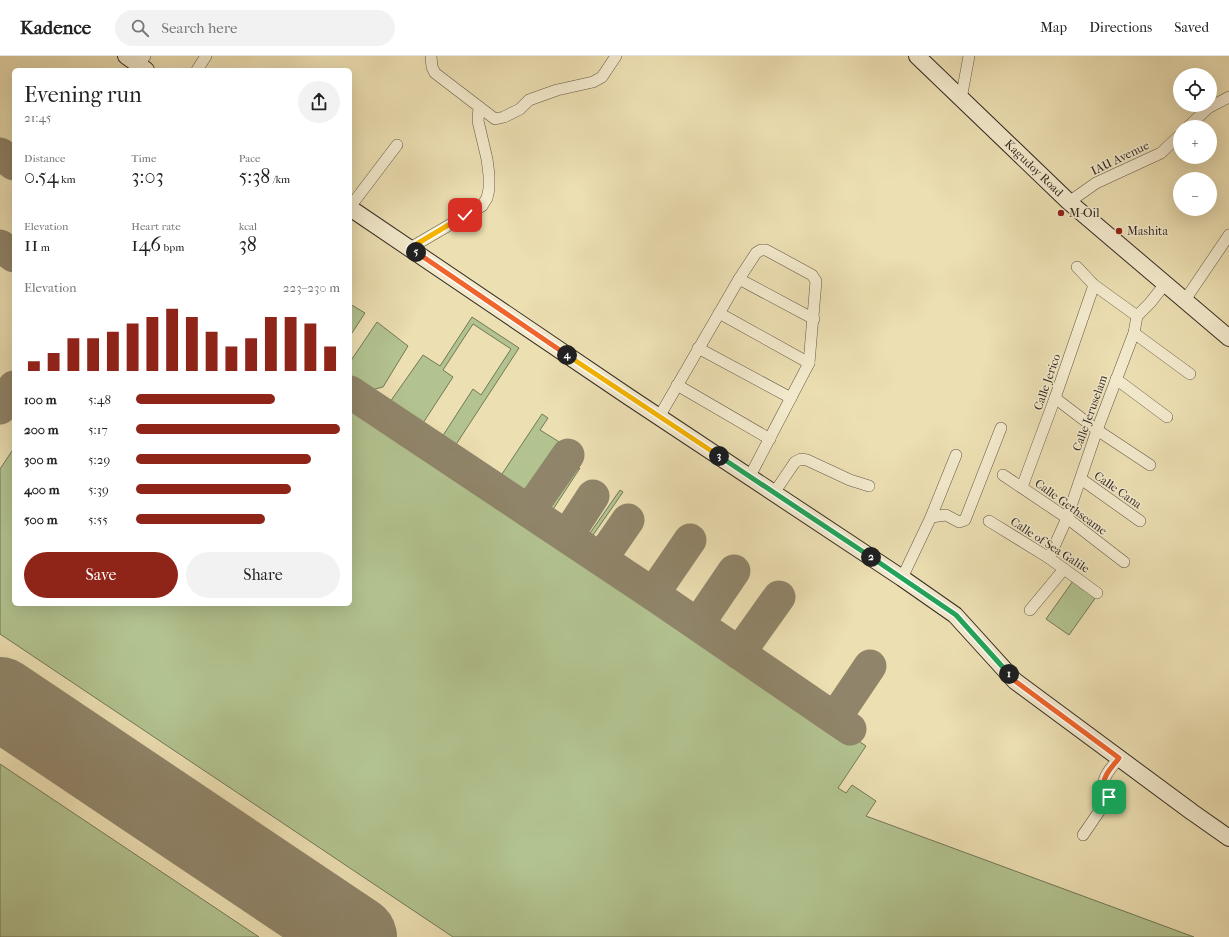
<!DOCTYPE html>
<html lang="en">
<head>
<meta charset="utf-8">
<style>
	body { margin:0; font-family:"IM FELL French Canon",serif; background:#f2f2f2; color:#222; height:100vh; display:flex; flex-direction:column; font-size:15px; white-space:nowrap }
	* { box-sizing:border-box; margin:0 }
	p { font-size:13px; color:#767676 }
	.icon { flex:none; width:22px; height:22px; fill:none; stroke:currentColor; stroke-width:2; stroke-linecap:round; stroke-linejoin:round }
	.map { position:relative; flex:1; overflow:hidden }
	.drawer { position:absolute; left:12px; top:12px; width:340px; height:538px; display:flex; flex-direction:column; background:#fff; border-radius:6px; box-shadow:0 4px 16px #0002 }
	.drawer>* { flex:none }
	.controls { position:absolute; left:1173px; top:12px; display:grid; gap:8px }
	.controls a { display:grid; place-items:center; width:44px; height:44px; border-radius:50%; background:#fff; box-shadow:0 4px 16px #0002; font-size:20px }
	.pin { position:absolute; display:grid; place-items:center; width:34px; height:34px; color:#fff; margin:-17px; border-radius:8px; box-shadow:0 2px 6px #0006 }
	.km { position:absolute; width:20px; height:20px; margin:-10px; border-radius:50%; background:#222; color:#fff; font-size:11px; line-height:20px; text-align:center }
	.round { display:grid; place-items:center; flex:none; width:42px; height:42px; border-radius:21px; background:#f2f2f2 }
	.overview { display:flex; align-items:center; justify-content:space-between; height:68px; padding:0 12px }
	h1 { font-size:22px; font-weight:600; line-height:30px }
	.metrics { display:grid; grid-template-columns:repeat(3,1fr); gap:6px; height:68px; padding:4px 12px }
	.metrics div { display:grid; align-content:center }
	.metrics b { font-size:20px; font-weight:600 }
	.metrics small { font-size:11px; font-weight:400 }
	.metrics p { font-size:11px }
	.chart { height:112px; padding:8px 12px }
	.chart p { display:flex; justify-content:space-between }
	.chart svg { width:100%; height:72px; margin-top:4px; stroke:#8f2418; stroke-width:6 }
	.button { display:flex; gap:8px; margin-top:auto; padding:8px 12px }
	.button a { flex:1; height:46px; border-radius:24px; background:#8f2418; color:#fff; font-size:16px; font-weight:600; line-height:46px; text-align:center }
	.button a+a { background:#f2f2f2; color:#222 }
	ul { padding:0 12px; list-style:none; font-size:13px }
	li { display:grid; grid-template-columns:64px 48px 1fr; align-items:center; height:30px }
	li i { height:10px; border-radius:5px; background:#8f2418 }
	header { display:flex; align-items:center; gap:24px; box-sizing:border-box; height:56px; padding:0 20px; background:#fff; border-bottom:1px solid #e0e0e0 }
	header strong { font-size:19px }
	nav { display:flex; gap:22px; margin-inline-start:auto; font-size:14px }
	.search { width:280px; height:36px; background:#f2f2f2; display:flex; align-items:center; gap:10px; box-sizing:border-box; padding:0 14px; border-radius:22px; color:#767676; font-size:15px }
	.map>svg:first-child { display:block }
	.green { fill:#b2c390; stroke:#727759 }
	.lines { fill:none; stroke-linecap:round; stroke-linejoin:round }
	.taxiway { stroke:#90856a; stroke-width:33 }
	.runway { stroke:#90856a; stroke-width:82 }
	.street-casing { stroke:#615846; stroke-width:12 }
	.secondary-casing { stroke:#332b22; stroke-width:18 }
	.street { stroke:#f3eacd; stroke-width:11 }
	.secondary { stroke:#f3eacd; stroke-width:16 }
	.split-1-casing { stroke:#fff; stroke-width:8 }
	.split-2-casing { stroke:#fff; stroke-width:8 }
	.split-3-casing { stroke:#fff; stroke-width:8 }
	.split-4-casing { stroke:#fff; stroke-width:8 }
	.split-5-casing { stroke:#fff; stroke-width:8 }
	.split-6-casing { stroke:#fff; stroke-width:8 }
	.split-1 { stroke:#f0652b; stroke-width:5 }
	.split-2 { stroke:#22a559; stroke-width:5 }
	.split-3 { stroke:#22a559; stroke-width:5 }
	.split-4 { stroke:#f5b400; stroke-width:5 }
	.split-5 { stroke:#f0652b; stroke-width:5 }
	.split-6 { stroke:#f5b400; stroke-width:5 }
	.poi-dot { fill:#8f2418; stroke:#f3eacd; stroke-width:1.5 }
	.labels { text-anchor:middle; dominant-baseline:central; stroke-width:3; stroke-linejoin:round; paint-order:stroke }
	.street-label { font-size:12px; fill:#332b22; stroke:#f3eacd }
	.poi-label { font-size:12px; fill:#332b22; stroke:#f3eacd; text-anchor:start }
</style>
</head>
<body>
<header>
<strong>Kadence</strong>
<div class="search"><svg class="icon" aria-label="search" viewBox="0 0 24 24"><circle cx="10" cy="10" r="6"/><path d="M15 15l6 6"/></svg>Search here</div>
<nav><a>Map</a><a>Directions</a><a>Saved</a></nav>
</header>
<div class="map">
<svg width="1229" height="881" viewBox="0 0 1229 881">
	<rect width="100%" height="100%" fill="#ecdfb2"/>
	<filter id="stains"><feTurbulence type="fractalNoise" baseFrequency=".005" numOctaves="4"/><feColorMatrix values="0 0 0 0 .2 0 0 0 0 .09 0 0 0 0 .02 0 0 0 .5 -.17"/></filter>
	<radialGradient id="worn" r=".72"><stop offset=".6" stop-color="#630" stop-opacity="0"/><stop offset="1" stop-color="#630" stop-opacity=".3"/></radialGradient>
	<!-- green -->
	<g class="green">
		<path d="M 350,248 L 365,257 L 350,280 Z"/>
		<path d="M 472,261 L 519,292 L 455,390 L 442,381 L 473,333 L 481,339 L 511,293 L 473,268 L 443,314 L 453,321 L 423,367 L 390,346 L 423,299 L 440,310 Z"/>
		<path d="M 377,266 L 408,290 L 383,331 L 371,334 L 350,320 L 350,306 Z"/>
		<path d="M 350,342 L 866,690 L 838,732 L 846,737 L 852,729 L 876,745 L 866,760 L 1194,881 L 453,881 L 0,578 L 0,413 L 14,392 L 14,548 L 350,548 Z"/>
		<path d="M 542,358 L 548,362 L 540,374 L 561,387 L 559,389 L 566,394 L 533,443 L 500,421 Z"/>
		<path d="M 580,412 L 552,455 L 541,449 L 562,416 Z"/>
		<path d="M 620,434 L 623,436 L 591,482 L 588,480 Z"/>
		<path d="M 1073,525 L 1096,541 L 1069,579 L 1046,563 Z"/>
		<path d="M 0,708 L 259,881 L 0,881 Z"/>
	</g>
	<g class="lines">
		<!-- taxiway -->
		<g class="taxiway">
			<path d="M 0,98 L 14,108"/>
			<path d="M 0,190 L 14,200"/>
			<path d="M 350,336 L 653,538 L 850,673"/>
			<path d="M 0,352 L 14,331"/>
			<path d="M 529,455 L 568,399"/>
			<path d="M 567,480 L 593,440"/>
			<path d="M 601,503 L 628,464"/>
			<path d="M 653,538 L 690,484"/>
			<path d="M 698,568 L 734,515"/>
			<path d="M 739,597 L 779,541"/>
			<path d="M 835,662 L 870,610"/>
		</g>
		<!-- runway -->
		<path class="runway" d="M 0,642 L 356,881"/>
		<defs>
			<g id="street">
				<path d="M 431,0 L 432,11 L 435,17 L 495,63 L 504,61 L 520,53 L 529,44 L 557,34 L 593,26 L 602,21 L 616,0"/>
				<path d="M 139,9 L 145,0"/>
				<path d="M 197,14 L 206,0"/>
				<path d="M 961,43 L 969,0"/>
				<path d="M 1188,71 L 1208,52 L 1229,41"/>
				<path d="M 1069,146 L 1096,127 L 1161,97 L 1180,79"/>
				<path d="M 350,151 L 397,89"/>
				<path d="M 410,192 L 482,150 L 487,142 L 489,133 L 489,119 L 487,103 L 478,65 L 479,51"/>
				<path d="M 1077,211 L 1094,229 L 1137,260"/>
				<path d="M 739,223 L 814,263"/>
				<path d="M 1185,244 L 1229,179"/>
				<path d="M 719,257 L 809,307"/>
				<path d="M 1134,277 L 1190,318"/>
				<path d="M 698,292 L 791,342"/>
				<path d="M 1116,323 L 1167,361"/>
				<path d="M 677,329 L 770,383"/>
				<path d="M 1055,342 L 1097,374 L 1150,409"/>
				<path d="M 659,361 L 739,223 L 756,197 L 761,194 L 766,194 L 812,219 L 816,225 L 809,307 L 750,420"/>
				<path d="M 1003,419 L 1067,462 L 1124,506"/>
				<path d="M 1081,423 L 1140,465"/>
				<path d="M 1022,431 L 1055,342 L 1094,229"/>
				<path d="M 774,437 L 795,406 L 801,403 L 807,404 L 850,424 L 869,430"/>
				<path d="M 931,461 L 946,459 L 959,466 L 965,464 L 1001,372"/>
				<path d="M 989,465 L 1049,502 L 1097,537"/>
				<path d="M 1049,502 L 1067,462 L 1097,374 L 1134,277 L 1137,260 L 1150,247 L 1165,228"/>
				<path d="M 902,522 L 931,461 L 956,399"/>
				<path d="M 1030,554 L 1064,513"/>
				<path d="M 1083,779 L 1109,741 C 1108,736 1105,732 1104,728 C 1103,719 1114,709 1119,702"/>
			</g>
			<g id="secondary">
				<path d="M 126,0 L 146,14"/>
				<path d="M 917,0 L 1069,146 L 1229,282"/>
				<path d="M 350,152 L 629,341 L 902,522 L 955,559 L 1015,625 L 1192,756 L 1229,782"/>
			</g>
		</defs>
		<!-- street casing -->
		<use href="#street" class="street-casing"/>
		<!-- secondary casing -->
		<use href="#secondary" class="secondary-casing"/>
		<!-- street -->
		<use href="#street" class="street"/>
		<!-- secondary -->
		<use href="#secondary" class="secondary"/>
	</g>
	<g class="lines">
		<defs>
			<path id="split-1" d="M 1009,618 L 1015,625 L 1119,702 C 1114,709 1103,719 1104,728 C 1105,732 1108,736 1109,741"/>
			<path id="split-2" d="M 871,501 L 956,559 L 1009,618"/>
			<path id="split-3" d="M 719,400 L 871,501"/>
			<path id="split-4" d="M 567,299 L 719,400"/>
			<path id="split-5" d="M 416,196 L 567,299"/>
			<path id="split-6" d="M 416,196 L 410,192 L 465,159"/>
		</defs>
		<!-- split-1 casing -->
		<use href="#split-1" class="split-1-casing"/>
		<!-- split-2 casing -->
		<use href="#split-2" class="split-2-casing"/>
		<!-- split-3 casing -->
		<use href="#split-3" class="split-3-casing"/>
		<!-- split-4 casing -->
		<use href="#split-4" class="split-4-casing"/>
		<!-- split-5 casing -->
		<use href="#split-5" class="split-5-casing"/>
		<!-- split-6 casing -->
		<use href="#split-6" class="split-6-casing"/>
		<!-- split-1 -->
		<use href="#split-1" class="split-1"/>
		<!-- split-2 -->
		<use href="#split-2" class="split-2"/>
		<!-- split-3 -->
		<use href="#split-3" class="split-3"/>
		<!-- split-4 -->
		<use href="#split-4" class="split-4"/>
		<!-- split-5 -->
		<use href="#split-5" class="split-5"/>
		<!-- split-6 -->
		<use href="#split-6" class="split-6"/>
	</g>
	<!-- markers -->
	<g class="poi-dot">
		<circle cx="1061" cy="157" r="4"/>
		<circle cx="1119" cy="175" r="4"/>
	</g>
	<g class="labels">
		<!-- street labels -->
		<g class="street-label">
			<text transform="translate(1120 102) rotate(-26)">IAU Avenue</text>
			<text transform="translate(1034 112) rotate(44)">Kagudoy Road</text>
			<text transform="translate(1047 326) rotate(-71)">Calle Jerico</text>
			<text transform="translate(1090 357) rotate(-70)">Calle Jeruselam</text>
			<text transform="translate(1118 434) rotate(35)">Calle Cana</text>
			<text transform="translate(1071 451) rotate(36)">Calle Gethseame</text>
			<text transform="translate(1050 489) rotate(33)">Calle of Sea Galile</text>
		</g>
		<!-- poi labels -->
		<g class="poi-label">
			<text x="1069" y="157">M-Oil</text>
			<text x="1127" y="175">Mashita</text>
		</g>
	</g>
	<rect width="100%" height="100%" filter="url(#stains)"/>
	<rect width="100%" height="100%" fill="url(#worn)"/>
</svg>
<div class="controls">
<a><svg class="icon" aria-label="locate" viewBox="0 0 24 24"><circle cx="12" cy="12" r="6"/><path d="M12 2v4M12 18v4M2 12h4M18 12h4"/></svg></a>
<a>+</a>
<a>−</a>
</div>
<div class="pin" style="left:1109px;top:741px;background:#1e9e55"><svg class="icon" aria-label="arrive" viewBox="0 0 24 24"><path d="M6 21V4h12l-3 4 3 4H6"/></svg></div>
<div class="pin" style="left:465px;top:159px;background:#d93025"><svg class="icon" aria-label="check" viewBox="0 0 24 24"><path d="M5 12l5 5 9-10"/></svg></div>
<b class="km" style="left:1009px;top:618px">1</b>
<b class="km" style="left:871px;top:501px">2</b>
<b class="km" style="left:719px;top:400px">3</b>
<b class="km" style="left:567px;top:299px">4</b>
<b class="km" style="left:416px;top:196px">5</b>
<section class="drawer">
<div class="overview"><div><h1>Evening run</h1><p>21:45</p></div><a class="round"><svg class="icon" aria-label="share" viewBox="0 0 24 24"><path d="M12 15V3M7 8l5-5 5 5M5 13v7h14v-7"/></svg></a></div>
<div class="metrics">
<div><p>Distance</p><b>0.54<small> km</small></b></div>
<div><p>Time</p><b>3:03</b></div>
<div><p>Pace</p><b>5:38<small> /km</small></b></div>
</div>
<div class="metrics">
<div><p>Elevation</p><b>11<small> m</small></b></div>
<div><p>Heart rate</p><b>146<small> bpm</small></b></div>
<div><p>kcal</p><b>38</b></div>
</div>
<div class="chart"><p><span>Elevation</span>223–230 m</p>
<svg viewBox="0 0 160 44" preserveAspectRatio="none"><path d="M5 44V38M15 44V33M25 44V24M35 44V24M45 44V20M55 44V15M65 44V11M75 44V6M85 44V11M95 44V20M105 44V29M115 44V24M125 44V11M135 44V11M145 44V15M155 44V29"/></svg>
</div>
<ul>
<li><b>100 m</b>5:48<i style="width:68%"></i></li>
<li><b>200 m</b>5:17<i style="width:100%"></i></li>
<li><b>300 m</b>5:29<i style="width:86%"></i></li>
<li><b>400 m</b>5:39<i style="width:76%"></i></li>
<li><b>500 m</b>5:55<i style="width:63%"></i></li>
</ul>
<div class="button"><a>Save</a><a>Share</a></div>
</section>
</div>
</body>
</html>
